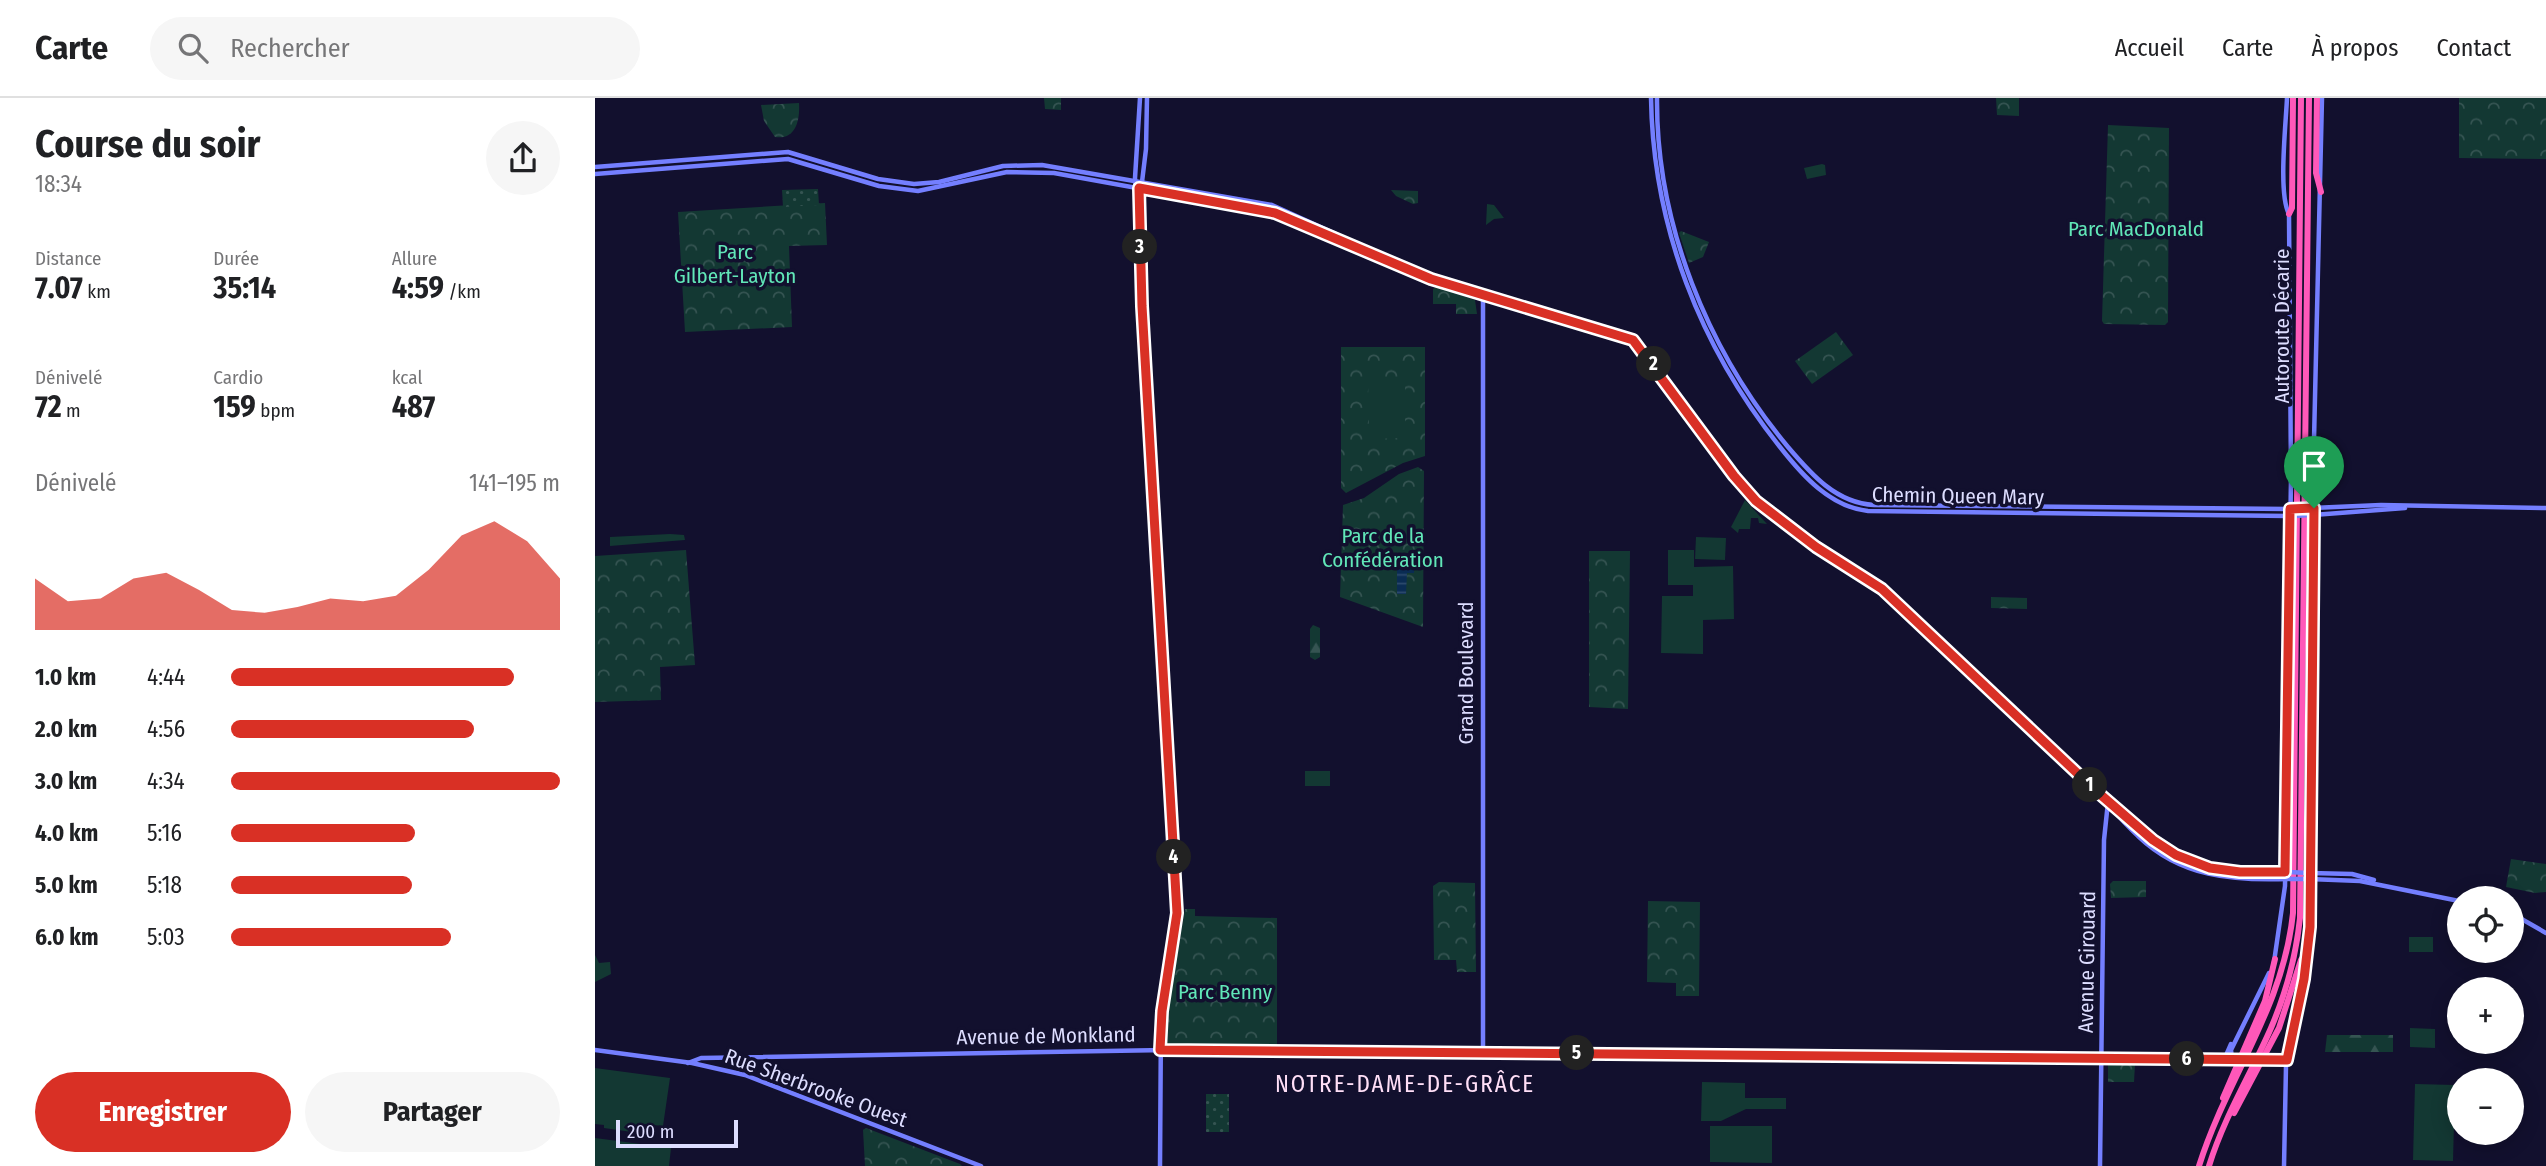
<!DOCTYPE html>
<html lang="fr">
<head>
<meta charset="utf-8">
<style>
	body { margin:0; font-family:"Fira Sans Condensed",sans-serif; background:#f6f6f6; color:#202124; height:100vh; display:flex; flex-direction:column; font-size:26px; white-space:nowrap }
	* { box-sizing:border-box; margin:0 }
	p { font-size:23px; color:#757577 }
	.icon { flex:none; width:38px; height:38px; fill:none; stroke:currentColor; stroke-width:2; stroke-linecap:round; stroke-linejoin:round }
	.map { position:relative; flex:1; overflow:hidden }
	.panel { display:flex; flex-direction:column; background:#fff; width:595px }
	.panel>* { flex:none }
	.controls { position:absolute; left:1852px; top:788px; display:grid; gap:14px }
	.controls a { display:grid; place-items:center; width:77px; height:77px; border-radius:50%; background:#fff; box-shadow:0 4px 18px #0003; font-size:35px }
	.scale { position:absolute; left:21px; bottom:18px; width:122px; box-sizing:border-box; padding-left:7px; border:4px solid #ddf; border-top:0; font-size:19px; line-height:24px; white-space:nowrap; color:#ddf; -webkit-text-stroke:5px #12102e; paint-order:stroke }
	.pin { position:absolute; display:grid; place-items:center; width:60px; height:60px; color:#fff; margin:-72px -30px; border-radius:50% 50% 50% 0; rotate:-45deg; box-shadow:0 0 7px #0007 }
	.pin .icon { rotate:45deg }
	.km { position:absolute; width:35px; height:35px; margin:-18px; border-radius:50%; background:#222; color:#fff; font-size:19px; line-height:35px; text-align:center }
	.round { display:grid; place-items:center; flex:none; width:74px; height:74px; border-radius:37px; background:#f6f6f6 }
	.summary { display:flex; align-items:center; justify-content:space-between; height:119px; padding:0 35px }
	h1 { font-size:38px; font-weight:700; line-height:52px }
	.figures { display:grid; grid-template-columns:repeat(3,1fr); gap:10px; height:119px; padding:7px 35px }
	.figures div { display:grid; align-content:center }
	.figures b { font-size:30px; font-weight:700 }
	.figures small { font-size:19px; font-weight:400 }
	.figures p { font-size:19px }
	.chart { height:196px; padding:14px 35px }
	.chart p { display:flex; justify-content:space-between }
	.chart svg { width:100%; height:126px; margin-top:7px; fill:#d93025; opacity:.7 }
	.cta { display:flex; gap:14px; margin-top:auto; padding:14px 35px }
	.cta a { flex:1; height:80px; border-radius:42px; background:#d93025; color:#fff; font-size:28px; font-weight:700; line-height:80px; text-align:center }
	.cta a+a { background:#f6f6f6; color:#202124 }
	ul { padding:0 35px; list-style:none; font-size:23px }
	li { display:grid; grid-template-columns:112px 84px 1fr; align-items:center; height:52px }
	li i { height:18px; border-radius:9px; background:#d93025 }
	header { display:flex; align-items:center; gap:42px; box-sizing:border-box; height:98px; padding:0 35px; background:#fff; border-bottom:2px solid #e0e0e0 }
	header strong { font-size:33px }
	nav { display:flex; gap:38px; margin-inline-start:auto; font-size:24px }
	.search { width:490px; height:63px; background:#f6f6f6; display:flex; align-items:center; gap:18px; box-sizing:border-box; padding:0 24px; border-radius:38px; color:#757577; font-size:26px }
	main { display:flex; flex:1; min-height:0 }
	.map>svg:first-child { display:block }
	.grass { fill:#133833 }
	.forest { fill:url(#forest-firs) }
	.park { fill:url(#park-crowns); fill-rule:evenodd }
	.garden { fill:url(#garden-dots) }
	.water { fill:url(#water-rules) }
	.lines { fill:none; stroke-linecap:round; stroke-linejoin:round }
	.secondary { stroke:#747fff; stroke-width:4.5 }
	.highway { stroke:#ff58b9; stroke-width:6 }
	.secondary-bridge { stroke:#747fff; stroke-width:4.5 }
	.route-casing { stroke:#fff; stroke-width:14 }
	.route { stroke:#d93025; stroke-width:9 }
	.labels { text-anchor:middle; dominant-baseline:central; stroke-width:7; stroke-linejoin:round; paint-order:stroke }
	.park-label { font-size:21px; fill:#61e7b8; stroke:#12102e }
	.street-label { font-size:21px; fill:#ddf; stroke:#12102e }
	.neighbourhood-label { font-size:23px; letter-spacing:2px; fill:#ffdff7; stroke:#12102e }
</style>
</head>
<body>
<header>
<strong>Carte</strong>
<div class="search"><svg class="icon" aria-label="search" viewBox="0 0 24 24"><circle cx="10" cy="10" r="6"/><path d="M15 15l6 6"/></svg>Rechercher</div>
<nav><a>Accueil</a><a>Carte</a><a>À propos</a><a>Contact</a></nav>
</header>
<main>
<section class="panel">
<div class="summary"><div><h1>Course du soir</h1><p>18:34</p></div><a class="round"><svg class="icon" aria-label="share" viewBox="0 0 24 24"><path d="M12 15V3M7 8l5-5 5 5M5 13v7h14v-7"/></svg></a></div>
<div class="figures">
<div><p>Distance</p><b>7.07<small> km</small></b></div>
<div><p>Durée</p><b>35:14</b></div>
<div><p>Allure</p><b>4:59<small> /km</small></b></div>
</div>
<div class="figures">
<div><p>Dénivelé</p><b>72<small> m</small></b></div>
<div><p>Cardio</p><b>159<small> bpm</small></b></div>
<div><p>kcal</p><b>487</b></div>
</div>
<div class="chart"><p><span>Dénivelé</span>141–195 m</p>
<svg viewBox="0 0 160 44" preserveAspectRatio="none"><path d="M0 44V26L10 34L20 33L30 26L40 24L50 30L60 37L70 38L80 36L90 33L100 34L110 32L120 23L130 11L140 6L150 13L160 26V44z"/></svg>
</div>
<ul>
<li><b>1.0 km</b>4:44<i style="width:86%"></i></li>
<li><b>2.0 km</b>4:56<i style="width:74%"></i></li>
<li><b>3.0 km</b>4:34<i style="width:100%"></i></li>
<li><b>4.0 km</b>5:16<i style="width:56%"></i></li>
<li><b>5.0 km</b>5:18<i style="width:55%"></i></li>
<li><b>6.0 km</b>5:03<i style="width:67%"></i></li>
</ul>
<div class="cta"><a>Enregistrer</a><a>Partager</a></div>
</section>
<div class="map">
<svg width="1951" height="1068" viewBox="0 0 1951 1068">
	<defs>
		<pattern id="forest-firs" width="22" height="20" patternUnits="userSpaceOnUse" patternTransform="scale(1.75)"><rect width="22" height="20" fill="#133833"/><path d="M5 1l3.5 6h-7zM16 11l3.5 6h-7z" fill="#355452"/></pattern>
		<pattern id="park-crowns" width="20" height="18" patternUnits="userSpaceOnUse" patternTransform="scale(1.75)"><rect width="20" height="18" fill="#133833"/><path d="M2 6a3 3 0 1 1 6 0M12 15a3 3 0 1 1 6 0" fill="none" stroke="#355452"/></pattern>
		<pattern id="garden-dots" width="8" height="8" patternUnits="userSpaceOnUse" patternTransform="scale(1.75)"><rect width="8" height="8" fill="#133833"/><path d="M2 2h.1M6 6h.1" fill="none" stroke="#355452" stroke-width="1.8" stroke-linecap="round"/></pattern>
		<pattern id="water-rules" width="6" height="5" patternUnits="userSpaceOnUse" patternTransform="scale(1.75)"><rect width="6" height="5" fill="#0a2c53"/><path d="M0 2.5h6" fill="none" stroke="#2d4a6d"/></pattern>
	</defs>
	<rect width="100%" height="100%" fill="#12102e"/>
	<!-- grass -->
	<g class="grass">
		<path d="M 1227,66 L 1230,67 L 1231,77 L 1212,81 L 1209,70 Z"/>
		<path d="M 892,106 L 899,107 L 909,120 L 899,121 L 891,127 Z"/>
		<rect x="773" y="279" width="37" height="62"/>
		<path d="M 1150,402 L 1172,426 L 1164,425 L 1163,420 L 1156,420 L 1155,431 L 1144,431 L 1143,435 L 1136,429 Z"/>
		<path d="M 75,436 L 89,437 L 90,442 L 15,448 L 15,439 Z"/>
		<path d="M 1101,439 L 1131,440 L 1130,462 L 1100,461 Z"/>
		<path d="M 1073,452 L 1099,452 L 1099,469 L 1138,468 L 1139,521 L 1108,522 L 1108,556 L 1066,555 L 1067,498 L 1098,498 L 1098,487 L 1073,487 Z"/>
		<rect x="710" y="673" width="25" height="15"/>
		<rect x="1814" y="839" width="24" height="15"/>
		<path d="M 1815,930 L 1840,931 L 1840,950 L 1815,949 Z"/>
		<path d="M 0,970 L 75,980 L 68,1028 L 49,1026 L 44,1035 L 9,1030 L 9,1027 L 0,1026 Z"/>
		<path d="M 1107,984 L 1150,985 L 1150,1000 L 1191,1000 L 1191,1011 L 1151,1011 L 1126,1023 L 1106,1023 Z"/>
		<path d="M 1820,986 L 1860,987 L 1858,1063 L 1818,1062 Z"/>
		<path d="M 1115,1028 L 1177,1028 L 1177,1065 L 1115,1064 Z"/>
		<path d="M 0,1040 L 76,1050 L 74,1068 L 0,1068 Z"/>
	</g>
	<!-- forest -->
	<g class="forest">
		<path d="M 718,527 L 725,530 L 725,559 L 720,562 L 715,559 L 715,531 Z"/>
		<path d="M 1732,937 L 1798,937 L 1798,954 L 1730,954 Z"/>
	</g>
	<!-- park -->
	<g class="park">
		<path d="M 449,0 L 466,0 L 466,12 L 450,11 Z"/>
		<path d="M 1401,0 L 1424,0 L 1424,18 L 1402,17 Z"/>
		<path d="M 1864,0 L 1951,0 L 1951,61 L 1864,60 Z"/>
		<path d="M 204,5 C 205,22 201,42 180,39 L 169,23 L 166,7 Z"/>
		<path d="M 1513,27 L 1574,30 L 1573,224 L 1570,227 L 1509,226 L 1507,223 Z"/>
		<path d="M 796,92 L 823,93 L 823,105 L 818,106 L 801,98 Z"/>
		<path d="M 230,105 L 232,147 L 194,148 L 197,229 L 90,234 L 83,114 Z"/>
		<path d="M 1086,133 L 1114,144 L 1108,159 L 1094,165 L 1084,135 Z"/>
		<path d="M 841,189 L 880,202 L 882,216 L 861,216 L 861,206 L 838,206 L 838,191 Z"/>
		<path d="M 1241,234 L 1258,257 L 1217,286 L 1200,263 Z"/>
		<path d="M 746,249 L 830,249 L 830,358 L 808,365 L 751,395 L 746,390 ZM 810,279 L 810,340 L 774,341 L 773,279 Z"/>
		<path d="M 823,369 L 829,373 L 828,529 L 745,499 L 748,407 L 769,400 L 804,376 Z"/>
		<path d="M 91,452 L 100,567 L 65,569 L 66,602 L 0,604 L 0,458 Z"/>
		<path d="M 994,453 L 1035,453 L 1033,611 L 994,609 Z"/>
		<path d="M 1396,499 L 1432,500 L 1432,511 L 1396,510 Z"/>
		<path d="M 1916,761 L 1951,766 L 1951,794 L 1940,795 L 1911,789 Z"/>
		<path d="M 1518,783 L 1551,783 L 1551,799 L 1516,800 L 1515,786 Z"/>
		<path d="M 844,784 L 880,785 L 881,874 L 862,874 L 861,862 L 839,862 L 838,788 Z"/>
		<path d="M 1053,803 L 1105,804 L 1104,898 L 1081,898 L 1081,885 L 1052,884 Z"/>
		<path d="M 590,811 L 600,811 L 600,818 L 682,820 L 682,948 L 572,947 L 574,904 Z"/>
		<path d="M 0,857 L 4,865 L 15,864 L 16,876 L 0,884 Z"/>
		<path d="M 1513,966 L 1540,966 L 1539,984 L 1513,984 Z"/>
		<path d="M 271,1030 L 365,1066 L 367,1068 L 270,1068 L 268,1032 Z"/>
	</g>
	<!-- garden -->
	<g class="garden">
		<path d="M 223,91 L 224,107 L 188,109 L 187,92 Z"/>
		<rect x="611" y="996" width="23" height="38"/>
	</g>
	<!-- water -->
	<path class="water" d="M 802,466 L 819,466 L 819,475 L 812,475 L 811,496 L 802,496 Z"/>
	<g class="lines">
		<!-- secondary -->
		<g class="secondary">
			<path d="M 545,0 L 540,80 L 582,815 L 566,920 L 565,1068"/>
			<path d="M 1056,0 C 1058,128 1105,249 1185,349 C 1207,377 1235,409 1273,413 L 1697,418"/>
			<path d="M 1062,0 C 1061,126 1113,253 1193,349 C 1216,376 1241,405 1279,407 L 1697,411"/>
			<path d="M 0,69 L 193,54 L 283,81 L 319,86 L 344,84 L 408,68 L 447,67 L 677,107 L 741,136 L 753,144"/>
			<path d="M 0,76 L 193,61 L 284,88 L 323,93 L 412,74 L 459,75 L 680,115 L 836,181 L 1029,237 L 1049,252 L 1129,366 L 1162,403 L 1218,447 L 1287,491 L 1510,701 L 1558,742 L 1589,761 L 1615,770 L 1639,774 L 1694,774"/>
			<path d="M 547,84 L 551,51 L 552,0"/>
			<path d="M 888,197 L 888,953"/>
			<path d="M 1717,410 L 1786,407 L 1951,410"/>
			<path d="M 1718,417 L 1810,410"/>
			<path d="M 1515,706 C 1522,719 1533,728 1543,738 C 1586,779 1637,783 1693,781"/>
			<path d="M 1715,775 L 1757,776 L 1779,782"/>
			<path d="M 1714,781 L 1765,783 L 1864,803"/>
			<path d="M 1916,815 L 1951,835"/>
			<path d="M 1679,864 L 1690,788 L 1696,379 L 1694,116 C 1683,96 1691,25 1692,0"/>
			<path d="M 0,952 L 97,965 L 150,977 L 386,1068"/>
			<path d="M 1637,961 L 1636,952 L 1674,875"/>
			<path d="M 1629,962 L 1636,946"/>
			<path d="M 1673,962 L 1692,962"/>
			<path d="M 93,965 L 106,960 L 571,952 L 1638,962"/>
			<path d="M 1505,1068 L 1509,742 L 1513,704"/>
			<path d="M 1689,1068 L 1691,968 L 1710,871 L 1716,818 L 1718,385 L 1727,0"/>
		</g>
		<!-- highway -->
		<g class="highway">
			<path d="M 1722,0 L 1721,75 L 1726,94"/>
			<path d="M 1694,116 L 1697,110 L 1698,0"/>
			<path d="M 1628,1000 L 1670,903 L 1680,861"/>
			<path d="M 1639,1015 L 1684,930 L 1706,862 L 1713,852"/>
			<path d="M 1604,1068 C 1632,979 1688,911 1698,815 L 1706,0"/>
			<path d="M 1614,1068 C 1629,1019 1656,976 1676,930 C 1691,895 1701,858 1705,820 L 1714,0"/>
		</g>
		<!-- secondary-bridge -->
		<g class="secondary-bridge">
			<path d="M 1698,411 L 1716,410"/>
			<path d="M 1698,418 L 1717,417"/>
			<path d="M 1694,774 L 1713,775"/>
			<path d="M 1694,781 L 1713,781"/>
			<path d="M 1638,962 L 1673,962"/>
		</g>
	</g>
	<g class="lines">
		<defs>
			<path id="route" d="M 544,90 L 680,115 L 836,181 L 1038,242 L 1139,378 L 1161,403 L 1221,449 L 1287,491 L 1499,691 L 1558,742 L 1581,757 L 1615,770 L 1645,774 L 1690,774 L 1695,411 L 1719,410 L 1715,829 L 1709,881 L 1692,962 L 565,952 L 567,913 L 582,815 L 547,208 Z"/>
		</defs>
		<!-- route casing -->
		<use href="#route" class="route-casing"/>
		<!-- route -->
		<use href="#route" class="route"/>
	</g>
	<g class="labels">
		<!-- park labels -->
		<g class="park-label">
			<text x="1541" y="131">Parc MacDonald</text>
			<text x="140" y="154">Parc<tspan x="140" dy="24">Gilbert-Layton</tspan></text>
			<text x="788" y="438">Parc de la<tspan x="788" dy="24">Confédération</tspan></text>
			<text x="630" y="894">Parc Benny</text>
		</g>
		<!-- street labels -->
		<g class="street-label">
			<text transform="translate(1687 228) rotate(-90)">Autoroute Décarie</text>
			<text transform="translate(1363 398) rotate(1)">Chemin Queen Mary</text>
			<text transform="translate(871 575) rotate(-90)">Grand Boulevard</text>
			<text transform="translate(1492 864) rotate(-89)">Avenue Girouard</text>
			<text transform="translate(451 938) rotate(-1)">Avenue de Monkland</text>
			<text transform="translate(221 990) rotate(20)">Rue Sherbrooke Ouest</text>
		</g>
		<!-- neighbourhood labels -->
		<g class="neighbourhood-label">
			<text x="810" y="986">NOTRE-DAME-DE-GRÂCE</text>
		</g>
	</g>
</svg>
<div class="controls">
<a><svg class="icon" aria-label="locate" viewBox="0 0 24 24"><circle cx="12" cy="12" r="6"/><path d="M12 2v4M12 18v4M2 12h4M18 12h4"/></svg></a>
<a>+</a>
<a>−</a>
</div>
<div class="scale">200 m</div>
<div class="pin" style="left:1719px;top:410px;background:#1e9e55"><svg class="icon" aria-label="arrive" viewBox="0 0 24 24"><path d="M6 21V4h12l-3 4 3 4H6"/></svg></div>
<b class="km" style="left:1495px;top:687px">1</b>
<b class="km" style="left:1059px;top:266px">2</b>
<b class="km" style="left:545px;top:149px">3</b>
<b class="km" style="left:579px;top:759px">4</b>
<b class="km" style="left:982px;top:955px">5</b>
<b class="km" style="left:1592px;top:961px">6</b>
</div>
</main>
</body>
</html>
